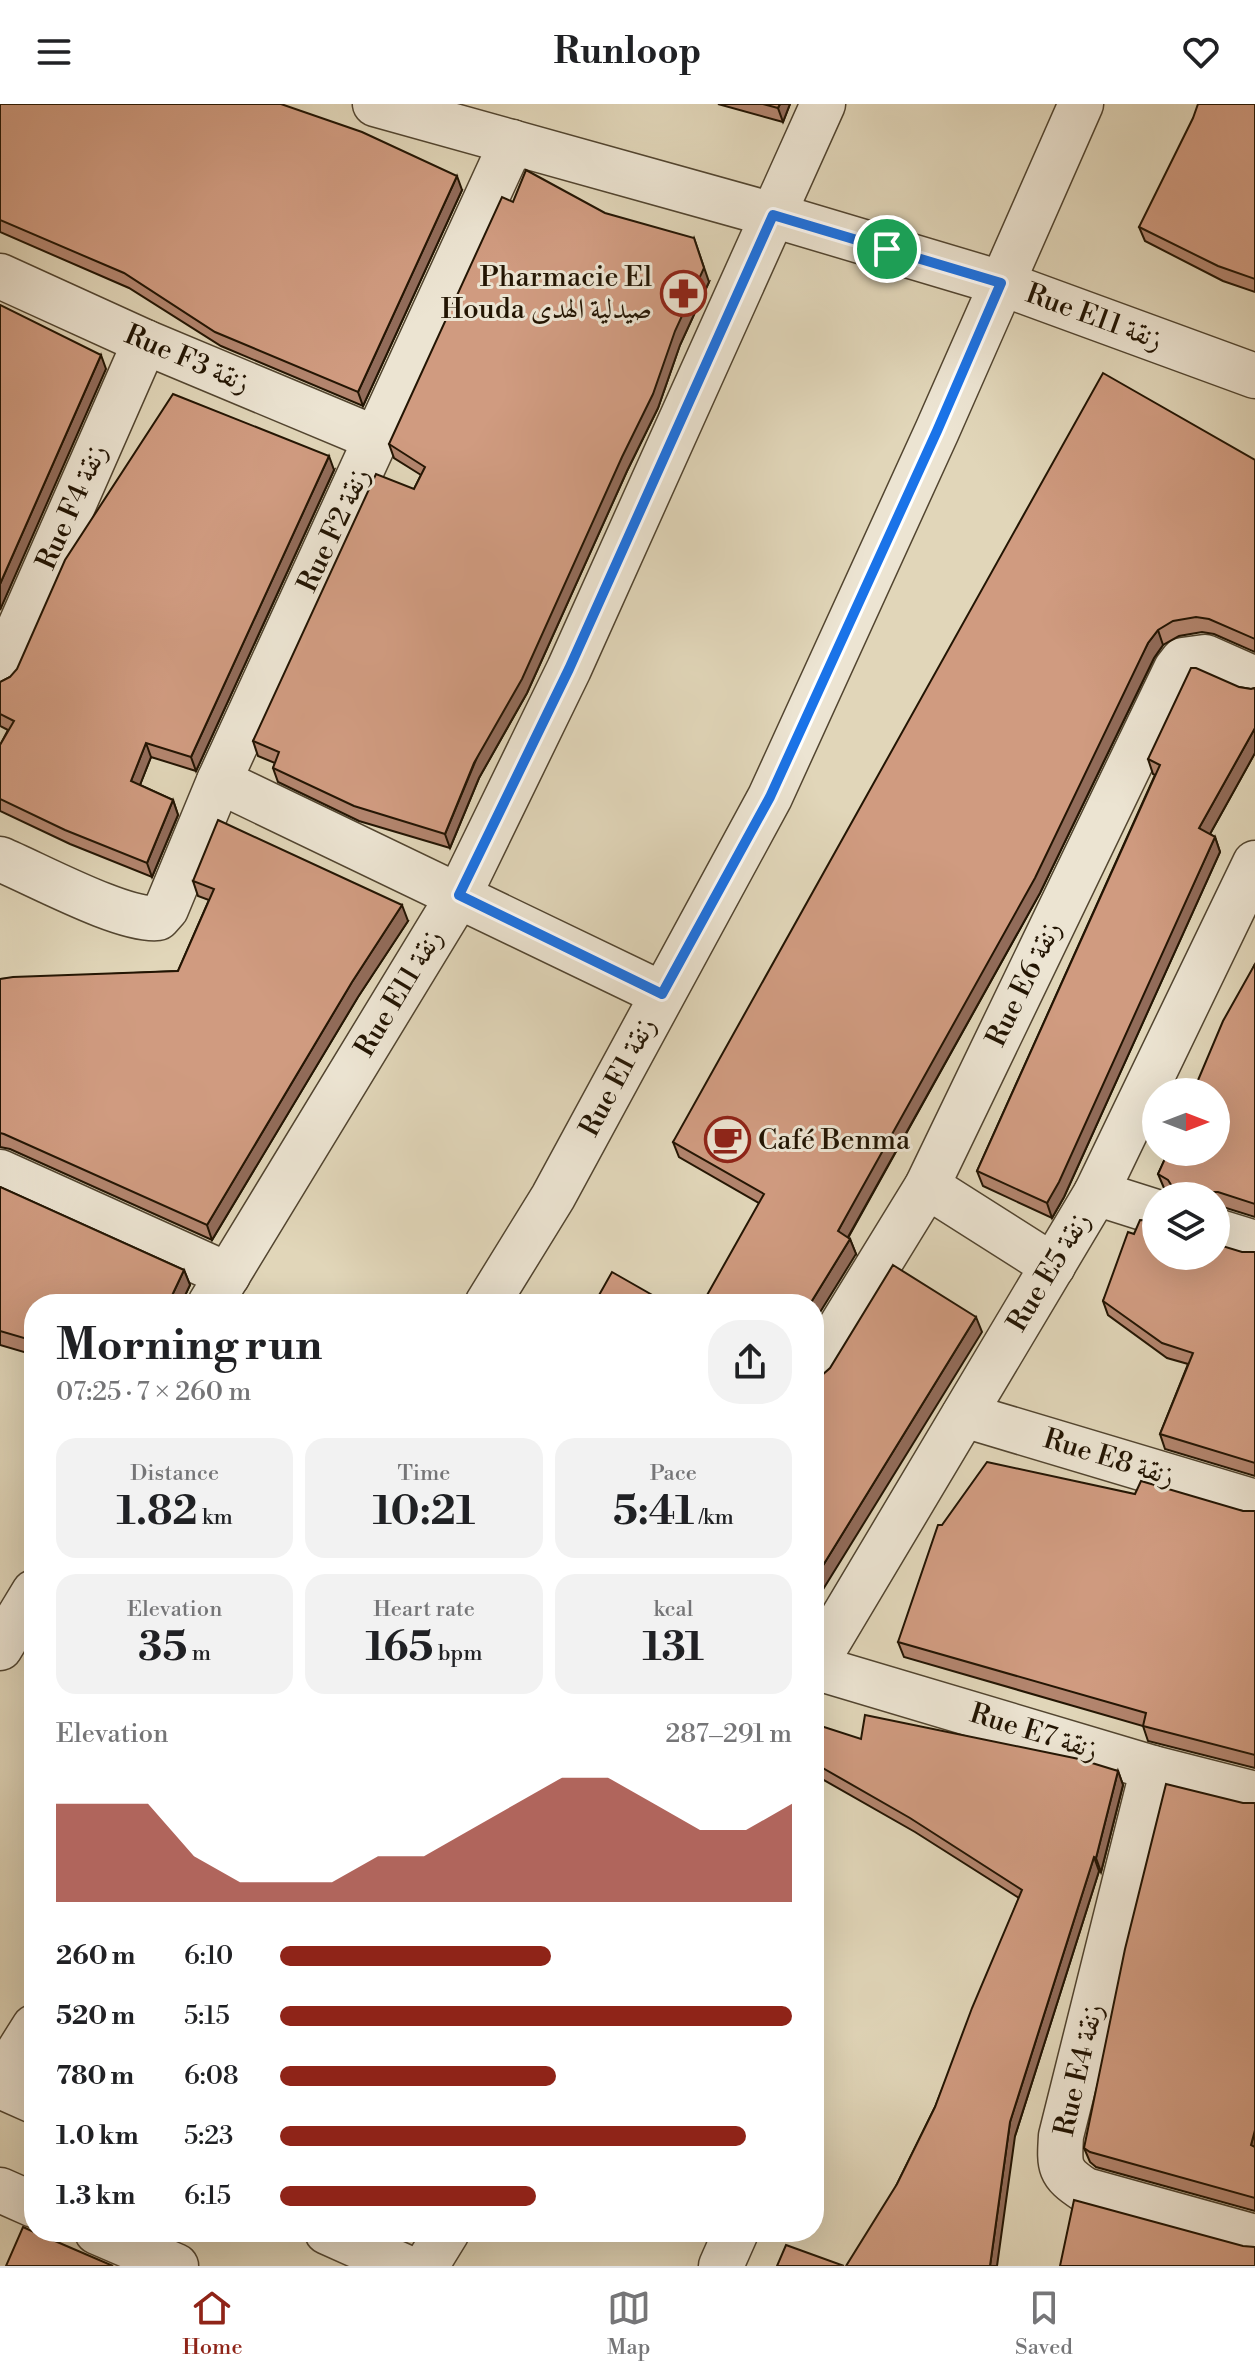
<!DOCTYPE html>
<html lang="en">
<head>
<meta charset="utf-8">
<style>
	body { margin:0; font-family:"Libre Bodoni",Amiri,serif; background:#f2f2f2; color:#202124; height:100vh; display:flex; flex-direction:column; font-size:30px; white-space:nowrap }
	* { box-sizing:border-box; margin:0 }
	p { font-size:26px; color:#757577 }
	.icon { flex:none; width:44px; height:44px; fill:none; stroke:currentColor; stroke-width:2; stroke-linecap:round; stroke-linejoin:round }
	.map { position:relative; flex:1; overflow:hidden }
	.side { position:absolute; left:24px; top:1190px; width:800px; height:948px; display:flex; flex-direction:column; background:#fff; border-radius:32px; box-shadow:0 8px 32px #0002 }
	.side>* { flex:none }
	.needle { width:52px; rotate:90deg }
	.fabs { position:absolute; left:1142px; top:974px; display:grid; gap:16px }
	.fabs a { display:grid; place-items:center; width:88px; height:88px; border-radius:50%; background:#fff; box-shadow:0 8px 32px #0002; font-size:40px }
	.pin { position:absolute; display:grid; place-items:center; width:68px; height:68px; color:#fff; margin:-34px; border:4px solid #fff; border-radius:50%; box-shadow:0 2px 8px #0007 }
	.round { display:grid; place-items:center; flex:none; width:84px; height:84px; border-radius:32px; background:#f2f2f2 }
	.headline { display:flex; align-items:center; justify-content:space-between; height:136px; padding:0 32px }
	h1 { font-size:44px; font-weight:700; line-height:60px }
	.stats { display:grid; grid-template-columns:repeat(3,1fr); gap:12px; height:136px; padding:8px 32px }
	.stats div { display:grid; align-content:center; border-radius:20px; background:#f2f2f2; text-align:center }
	.stats b { font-size:40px; font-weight:700 }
	.stats small { font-size:22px; font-weight:400 }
	.stats p { font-size:22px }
	.chart { height:224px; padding:16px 32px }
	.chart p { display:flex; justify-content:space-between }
	.chart svg { width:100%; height:144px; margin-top:8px; fill:#8f2418; opacity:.7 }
	ul { padding:0 32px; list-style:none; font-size:26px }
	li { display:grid; grid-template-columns:128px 96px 1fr; align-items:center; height:60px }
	li i { height:20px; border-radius:10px; background:#8f2418 }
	header { display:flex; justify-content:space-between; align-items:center; height:104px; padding:0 32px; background:#fff; font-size:36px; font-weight:700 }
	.tabs { display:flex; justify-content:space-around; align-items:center; height:112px; border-top:2px solid #e0e0e0; background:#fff; font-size:22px; color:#757577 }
	.tabs a { display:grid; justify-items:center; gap:4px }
	.tabs .on { color:#8f2418 }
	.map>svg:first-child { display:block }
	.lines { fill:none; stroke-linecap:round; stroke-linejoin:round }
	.minor-casing { stroke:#524530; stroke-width:47 }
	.minor { stroke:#ece4d2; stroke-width:44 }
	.wall { fill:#b3856e; stroke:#231503; stroke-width:2 }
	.shaded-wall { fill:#926c5a; stroke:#231503; stroke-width:2 }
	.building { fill:#d09b80; stroke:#231503; stroke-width:2 }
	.route-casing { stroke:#fff; stroke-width:16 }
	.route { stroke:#1a73e8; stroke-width:10 }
	.labels { text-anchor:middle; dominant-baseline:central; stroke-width:6; stroke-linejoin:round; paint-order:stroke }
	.poi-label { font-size:28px; fill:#231503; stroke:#ece4d2; text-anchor:end }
	.street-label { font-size:28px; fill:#231503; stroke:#ece4d2 }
</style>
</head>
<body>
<header><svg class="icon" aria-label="menu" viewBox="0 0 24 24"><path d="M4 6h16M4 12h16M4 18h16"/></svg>Runloop<svg class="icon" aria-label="heart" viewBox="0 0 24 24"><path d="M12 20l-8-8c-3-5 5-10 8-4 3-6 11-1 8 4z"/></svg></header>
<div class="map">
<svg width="1255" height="2162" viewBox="0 0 1255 2162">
	<rect width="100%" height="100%" fill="#e1d6b9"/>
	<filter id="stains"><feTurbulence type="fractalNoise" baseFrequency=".0025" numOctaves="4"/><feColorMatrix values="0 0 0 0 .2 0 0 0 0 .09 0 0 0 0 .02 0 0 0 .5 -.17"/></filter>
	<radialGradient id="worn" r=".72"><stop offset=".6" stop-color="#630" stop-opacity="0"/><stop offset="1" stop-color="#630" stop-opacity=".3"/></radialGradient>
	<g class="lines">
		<defs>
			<g id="minor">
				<path d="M 375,0 L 773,111 L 1001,179 L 1255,272"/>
				<path d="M 0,172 L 145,238 L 377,335"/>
				<path d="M 0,568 L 145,238"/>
				<path d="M 219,677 L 662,890"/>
				<path d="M 0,755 C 36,770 124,818 158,814 L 166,805 L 219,677 L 512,38"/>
				<path d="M 0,1068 L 228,1171"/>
				<path d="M 927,1082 L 1053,1162"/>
				<path d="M 1096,1089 L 1156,1108"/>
				<path d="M 1216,1127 L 1255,1139"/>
				<path d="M 210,1200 L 459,791 L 569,565 L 823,0"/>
				<path d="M 487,1200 L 553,1093 L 770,693 L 937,327 L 1081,0"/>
				<path d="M 814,1266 L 927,1082 L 1176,565 L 1183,556 L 1205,553 L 1255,575"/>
				<path d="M 964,1311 L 1255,1398"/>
				<path d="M 0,1544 L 34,1488"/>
				<path d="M 814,1562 L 1096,1089 L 1255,759"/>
				<path d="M 814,1563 L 1153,1664 L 1255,1690"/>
				<path d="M 1153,1664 L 1061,2032 C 1059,2063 1059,2069 1085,2086 L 1255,2133"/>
				<path d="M 0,1977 L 34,1923"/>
				<path d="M 0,1982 L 34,1997"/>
				<path d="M 0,2086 L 34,2101"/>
				<path d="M 97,2128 L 176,2162"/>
				<path d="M 327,2128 L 403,2162"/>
				<path d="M 426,2162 L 447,2128"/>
				<path d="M 721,2162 L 736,2128"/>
			</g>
		</defs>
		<!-- minor casing -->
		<use href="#minor" class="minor-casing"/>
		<!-- minor -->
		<use href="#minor" class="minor"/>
	</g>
	<!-- wall -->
	<g class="wall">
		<path d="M 0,0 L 462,86 L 363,302 L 221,242 L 129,184 L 0,128 Z"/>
		<path d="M 718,0 L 790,0 L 783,18 Z"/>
		<path d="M 1255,0 L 1255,188 L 1223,177 L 1145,137 L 1139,123 Z"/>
		<path d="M 709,178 L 680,241 L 658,304 L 627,367 L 527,589 L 479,674 L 450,744 L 359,717 L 278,678 L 273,664 L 275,659 L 258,652 L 253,637 L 414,385 L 421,371 L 394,354 L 389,340 Z"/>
		<path d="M 1255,356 L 1255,548 L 1214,530 L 1202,528 L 1179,532 L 1163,541 L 1154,554 L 1040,789 L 848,1134 L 850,1135 L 856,1150 L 759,1099 L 679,1053 L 673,1038 Z"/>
		<path d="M 334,366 L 196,667 L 151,653 L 140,681 L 173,696 L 178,711 L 152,773 L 70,740 L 0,707 L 0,641 L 8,626 L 0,622 L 0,578 L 10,573 Z"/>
		<path d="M 1239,583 L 1251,585 L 1255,584 L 1255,649 L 1210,730 L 1215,733 L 1220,748 L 1064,1093 L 1052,1114 L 983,1082 L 977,1067 L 1155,671 L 1153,670 L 1148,655 Z"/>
		<path d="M 193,777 L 408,817 L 358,893 L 212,1136 L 10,1045 L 0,1043 L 0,875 L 178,867 L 209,796 L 198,792 Z"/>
		<path d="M 1255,860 L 1255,1113 L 1223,1103 L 1216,1103 L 1216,1092 L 1175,1092 L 1164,1084 L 1158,1070 Z"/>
		<path d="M 0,1083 L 184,1166 L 190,1181 L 181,1200 L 34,1200 L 34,1251 L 0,1241 Z"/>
		<path d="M 1134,1130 L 1156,1152 L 1255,1148 L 1255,1372 L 1165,1345 L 1160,1330 L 1188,1260 L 1167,1254 L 1108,1211 L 1103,1197 Z"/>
		<path d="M 1135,1390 L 1243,1407 L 1255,1407 L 1255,1664 L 1148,1637 L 1143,1622 L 904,1553 L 898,1538 Z"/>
		<path d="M 861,1635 L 1118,1667 L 1123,1681 L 1101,1768 L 1099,1767 L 1015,2032 L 897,2080 L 935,2003 L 1019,1794 L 915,1728 L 815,1671 L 814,1643 Z"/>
		<path d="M 1243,1699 L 1255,1699 L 1255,2107 L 1096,2063 L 1090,2058 L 1084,2044 Z"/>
	</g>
	<!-- shaded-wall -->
	<g class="shaded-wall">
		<path d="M 780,0 L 790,0 L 783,18 L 778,4 Z"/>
		<path d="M 457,72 L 462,86 L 363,302 L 358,288 Z"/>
		<path d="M 694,134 L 709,178 L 680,241 L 658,304 L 627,367 L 527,589 L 479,674 L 450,744 L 445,730 Z"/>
		<path d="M 101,251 L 106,265 L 0,506 L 0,480 Z"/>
		<path d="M 329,352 L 334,366 L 196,667 L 191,653 Z"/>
		<path d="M 1158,526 L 1163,541 L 1154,554 L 1040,789 L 843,1142 L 838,1127 L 1148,539 Z"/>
		<path d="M 1255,624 L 1255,649 L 1205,739 L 1199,724 Z"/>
		<path d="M 146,639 L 151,653 L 136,691 L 131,677 Z"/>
		<path d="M 173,696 L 178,711 L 152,773 L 147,759 Z"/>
		<path d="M 1215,733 L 1220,748 L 1064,1093 L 1052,1114 L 1047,1099 Z"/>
		<path d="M 402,801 L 408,817 L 358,893 L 212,1136 L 207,1121 L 352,878 Z"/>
		<path d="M 850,1135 L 856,1150 L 814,1218 L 814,1200 L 810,1200 Z"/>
		<path d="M 184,1166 L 190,1181 L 181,1200 L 168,1200 Z"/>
		<path d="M 976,1213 L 982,1228 L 814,1500 L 814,1476 Z"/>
		<path d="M 1118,1667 L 1123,1681 L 1101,1768 L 1096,1754 Z"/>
		<path d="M 1094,1753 L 1099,1767 L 1015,2032 L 997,2162 L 990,2162 L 1010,2018 Z"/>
		<path d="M 1255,2026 L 1255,2053 L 1251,2041 Z"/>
	</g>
	<!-- building -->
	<g class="building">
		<path d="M 0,0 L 281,0 L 362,28 L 457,72 L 358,288 L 215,228 L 124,169 L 0,116 Z"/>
		<path d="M 763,0 L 780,0 L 778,4 Z"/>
		<path d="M 1198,0 L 1255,0 L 1255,175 L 1218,162 L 1139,123 L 1193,14 Z"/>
		<path d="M 526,66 L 605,109 L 694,134 L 704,164 L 675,227 L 653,290 L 622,353 L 522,575 L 474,659 L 445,730 L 354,702 L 273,664 L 279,648 L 253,637 L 376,370 L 414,385 L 425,363 L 389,340 L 502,93 L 513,98 Z"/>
		<path d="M 0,201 L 101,251 L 0,480 Z"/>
		<path d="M 1103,269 L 1255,356 L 1255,535 L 1209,515 L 1196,513 L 1173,517 L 1158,526 L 1148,539 L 1035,774 L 838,1127 L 850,1135 L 810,1200 L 702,1200 L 764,1090 L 673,1038 Z"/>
		<path d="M 173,290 L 329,352 L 191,653 L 146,639 L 131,677 L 173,696 L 147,759 L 65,726 L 0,695 L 0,641 L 14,617 L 0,610 L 0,578 L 10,573 L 17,565 L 65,456 Z"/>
		<path d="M 1191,564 L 1196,564 L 1239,583 L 1251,585 L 1255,584 L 1255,624 L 1199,724 L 1215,733 L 1059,1078 L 1047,1099 L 977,1067 L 1160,661 L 1148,655 Z"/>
		<path d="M 218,716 L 402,801 L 352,878 L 207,1121 L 4,1030 L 0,1029 L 0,875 L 13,873 L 178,867 L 214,785 L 193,777 Z"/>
		<path d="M 1255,860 L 1255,1100 L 1218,1088 L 1204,1088 L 1198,1092 L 1175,1092 L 1175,1087 L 1168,1076 L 1158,1070 L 1168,1048 L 1216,1048 L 1216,988 L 1193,988 L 1223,917 Z"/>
		<path d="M 0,1083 L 184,1166 L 168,1200 L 34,1200 L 34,1237 L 0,1227 Z"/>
		<path d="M 1140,1116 L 1156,1117 L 1156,1152 L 1216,1152 L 1216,1140 L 1242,1148 L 1255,1148 L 1255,1359 L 1160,1330 L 1193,1249 L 1162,1239 L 1103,1197 L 1128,1128 L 1134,1130 Z"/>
		<path d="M 893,1161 L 976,1213 L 814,1476 L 814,1274 L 821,1272 L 830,1264 Z"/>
		<path d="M 612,1168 L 668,1200 L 594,1200 Z"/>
		<path d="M 987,1358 L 1135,1390 L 1141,1377 L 1243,1407 L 1255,1407 L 1255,1651 L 1143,1622 L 1146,1609 L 898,1538 L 938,1421 L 942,1421 Z"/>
		<path d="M 865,1611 L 1079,1655 L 1118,1667 L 1096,1754 L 1094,1753 L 1010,2018 L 990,2162 L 846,2162 L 897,2080 L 935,2003 L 972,1904 L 1022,1786 L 910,1714 L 814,1659 L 814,1643 L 821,1622 L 861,1635 Z"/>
		<path d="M 1166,1680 L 1243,1699 L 1255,1699 L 1255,2026 L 1251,2041 L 1255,2043 L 1255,2094 L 1090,2048 L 1084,2044 L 1125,1845 Z"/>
		<path d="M 1074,2096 L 1243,2142 L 1255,2143 L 1255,2162 L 1060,2162 Z"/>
		<path d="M 23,2123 L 34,2128 L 113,2162 L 6,2162 Z"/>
		<path d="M 786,2141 L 844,2162 L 777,2162 Z"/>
	</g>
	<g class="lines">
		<defs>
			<path id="route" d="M 773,111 L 1001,179 L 937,327 L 770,693 L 662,890 L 459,791 L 569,565 Z"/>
		</defs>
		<!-- route casing -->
		<use href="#route" class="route-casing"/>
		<!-- route -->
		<use href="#route" class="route"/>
	</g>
	<!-- icons -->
	<defs>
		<symbol id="pharmacy-ring" viewBox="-11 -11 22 22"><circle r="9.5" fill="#ece4d2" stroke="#8f2418" stroke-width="1.5"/><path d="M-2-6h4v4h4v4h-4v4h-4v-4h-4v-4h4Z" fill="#8f2418"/></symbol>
		<symbol id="cafe-ring" viewBox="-11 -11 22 22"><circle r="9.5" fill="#ece4d2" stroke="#8f2418" stroke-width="1.5"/><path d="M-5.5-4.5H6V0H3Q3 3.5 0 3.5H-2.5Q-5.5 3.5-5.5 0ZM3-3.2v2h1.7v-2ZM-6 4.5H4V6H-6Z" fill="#8f2418"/></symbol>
	</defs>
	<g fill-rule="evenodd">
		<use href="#pharmacy-ring" x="658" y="164" width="51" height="51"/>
		<use href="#cafe-ring" x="702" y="1010" width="51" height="51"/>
	</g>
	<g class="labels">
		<!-- poi labels -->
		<g class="poi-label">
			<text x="652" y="173">Pharmacie El<tspan x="652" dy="32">Houda صيدلية الهدى</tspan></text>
			<text x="758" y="1036" text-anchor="start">Café Benma</text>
		</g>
		<!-- street labels -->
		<g class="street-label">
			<text transform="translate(1094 213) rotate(20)">Rue E11 زنقة</text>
			<text transform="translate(187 255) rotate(23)">Rue F3 زنقة</text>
			<text transform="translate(72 403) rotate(-66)">Rue F4 زنقة</text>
			<text transform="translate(334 426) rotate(-65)">Rue F2 زنقة</text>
			<text transform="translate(1024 880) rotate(-64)">Rue E6 زنقة</text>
			<text transform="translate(399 889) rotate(-59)">Rue E11 زنقة</text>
			<text transform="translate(618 973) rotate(-62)">Rue E1 زنقة</text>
			<text transform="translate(1049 1168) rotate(-59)">Rue E5 زنقة</text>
			<text transform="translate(1109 1354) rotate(17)">Rue E8 زنقة</text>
			<text transform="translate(1034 1628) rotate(17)">Rue E7 زنقة</text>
			<text transform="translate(1079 1966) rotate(-77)">Rue E4 زنقة</text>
		</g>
	</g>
	<rect width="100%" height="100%" filter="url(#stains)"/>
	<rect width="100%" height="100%" fill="url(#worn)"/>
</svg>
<div class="fabs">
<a><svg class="needle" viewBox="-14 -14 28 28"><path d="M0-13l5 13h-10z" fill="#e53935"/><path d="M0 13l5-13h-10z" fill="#757577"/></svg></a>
<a><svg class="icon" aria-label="layers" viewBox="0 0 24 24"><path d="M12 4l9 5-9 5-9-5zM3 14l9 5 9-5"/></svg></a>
</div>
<div class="pin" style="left:887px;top:145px;background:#1e9e55"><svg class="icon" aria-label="arrive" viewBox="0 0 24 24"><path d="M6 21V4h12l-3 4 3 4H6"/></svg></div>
<section class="side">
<div class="headline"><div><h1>Morning run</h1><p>07:25 · 7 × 260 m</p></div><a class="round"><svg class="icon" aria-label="share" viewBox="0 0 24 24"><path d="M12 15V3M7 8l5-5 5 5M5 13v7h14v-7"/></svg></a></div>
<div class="stats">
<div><p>Distance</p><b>1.82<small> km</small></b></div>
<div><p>Time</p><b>10:21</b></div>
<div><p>Pace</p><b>5:41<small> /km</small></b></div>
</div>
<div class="stats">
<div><p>Elevation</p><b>35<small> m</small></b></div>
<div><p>Heart rate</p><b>165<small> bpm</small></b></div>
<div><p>kcal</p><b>131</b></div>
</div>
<div class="chart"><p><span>Elevation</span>287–291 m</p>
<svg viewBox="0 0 160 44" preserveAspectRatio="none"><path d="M0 44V14L10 14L20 14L30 30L40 38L50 38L60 38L70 30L80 30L90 22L100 14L110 6L120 6L130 14L140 22L150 22L160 14V44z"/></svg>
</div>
<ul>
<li><b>260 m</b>6:10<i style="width:53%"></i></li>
<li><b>520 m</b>5:15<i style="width:100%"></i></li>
<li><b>780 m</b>6:08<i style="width:54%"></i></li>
<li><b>1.0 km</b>5:23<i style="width:91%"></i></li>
<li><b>1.3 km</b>6:15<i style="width:50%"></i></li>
</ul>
</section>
</div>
<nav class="tabs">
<a class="on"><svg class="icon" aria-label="home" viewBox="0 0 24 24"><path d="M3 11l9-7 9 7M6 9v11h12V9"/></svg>Home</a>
<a><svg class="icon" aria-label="map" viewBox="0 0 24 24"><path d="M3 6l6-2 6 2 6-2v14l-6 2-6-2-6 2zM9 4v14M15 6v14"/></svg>Map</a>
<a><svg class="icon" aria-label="saved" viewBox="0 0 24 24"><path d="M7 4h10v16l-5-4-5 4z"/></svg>Saved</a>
</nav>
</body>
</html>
